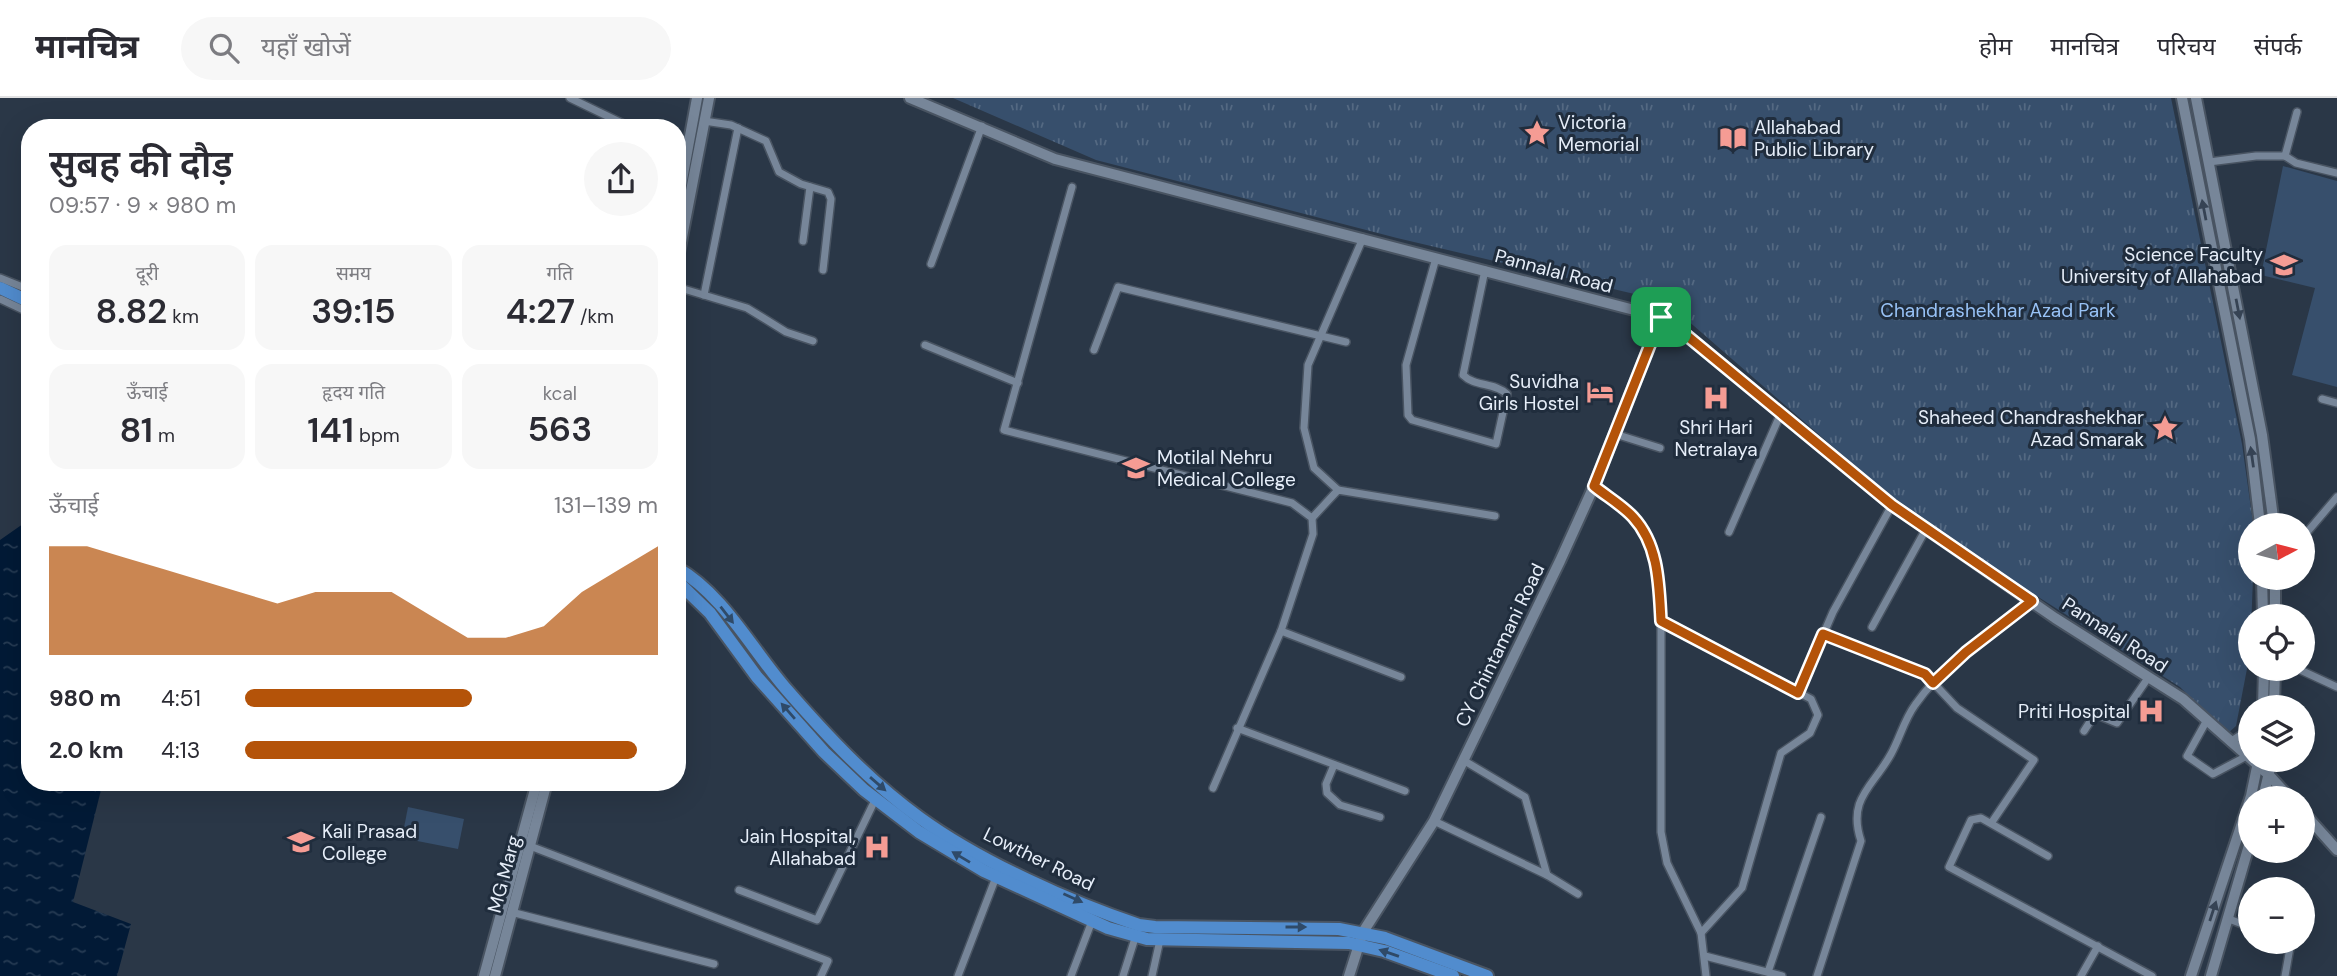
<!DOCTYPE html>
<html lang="hi">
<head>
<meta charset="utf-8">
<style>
	body { margin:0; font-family:"DM Sans","Noto Sans Devanagari",sans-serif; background:#f7f7f7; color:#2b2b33; height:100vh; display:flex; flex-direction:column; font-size:26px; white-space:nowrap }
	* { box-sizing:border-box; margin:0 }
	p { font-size:23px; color:#7c7c81 }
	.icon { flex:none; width:38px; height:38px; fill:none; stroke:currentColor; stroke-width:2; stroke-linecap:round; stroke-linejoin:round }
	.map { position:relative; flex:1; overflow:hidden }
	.drawer { position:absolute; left:21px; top:21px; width:665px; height:672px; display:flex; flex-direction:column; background:#fff; border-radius:28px; box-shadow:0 7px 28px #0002 }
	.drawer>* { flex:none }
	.needle { width:46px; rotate:83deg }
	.buttons { position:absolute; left:2238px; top:415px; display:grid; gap:14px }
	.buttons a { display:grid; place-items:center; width:77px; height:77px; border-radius:50%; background:#fff; box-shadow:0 7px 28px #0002; font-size:35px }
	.pin { position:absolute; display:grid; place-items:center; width:60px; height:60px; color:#fff; margin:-30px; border-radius:14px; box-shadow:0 4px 10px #0006 }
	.round { display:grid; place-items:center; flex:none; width:74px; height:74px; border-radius:37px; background:#f7f7f7 }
	.summary { display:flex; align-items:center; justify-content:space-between; height:119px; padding:0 28px }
	h1 { font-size:38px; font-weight:600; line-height:52px }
	.metrics { display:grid; grid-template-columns:repeat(3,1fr); gap:10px; height:119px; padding:7px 28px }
	.metrics div { display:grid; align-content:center; border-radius:18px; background:#f7f7f7; text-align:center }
	.metrics b { font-size:35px; font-weight:600 }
	.metrics small { font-size:19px; font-weight:400 }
	.metrics p { font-size:19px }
	.chart { height:196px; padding:14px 28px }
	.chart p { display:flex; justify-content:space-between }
	.chart svg { width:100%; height:126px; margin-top:7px; fill:#b45309; opacity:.7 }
	ul { padding:0 28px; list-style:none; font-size:23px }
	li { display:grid; grid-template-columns:112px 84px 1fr; align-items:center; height:52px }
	li i { height:18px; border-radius:9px; background:#b45309 }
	header { display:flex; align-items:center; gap:42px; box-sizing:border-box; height:98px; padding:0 35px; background:#fff; border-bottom:2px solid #e1e1e2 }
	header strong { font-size:33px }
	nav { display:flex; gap:38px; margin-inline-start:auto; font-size:24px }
	.search { width:490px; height:63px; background:#f7f7f7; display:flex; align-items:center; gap:18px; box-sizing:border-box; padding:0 24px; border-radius:38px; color:#7c7c81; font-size:26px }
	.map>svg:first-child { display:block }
	.grass { fill:#374f6c }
	.park { fill:url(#park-tufts) }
	.water { fill:url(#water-ripples) }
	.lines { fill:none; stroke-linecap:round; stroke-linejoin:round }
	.street-casing { stroke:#495462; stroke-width:10 }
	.secondary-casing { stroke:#495462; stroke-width:14 }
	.primary-casing { stroke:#495462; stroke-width:16 }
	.street { stroke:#778699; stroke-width:7 }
	.secondary { stroke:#778699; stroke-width:10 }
	.primary { stroke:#518cce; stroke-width:12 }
	.oneway { fill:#364354 }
	.oneway2 { fill:#2f4a68 }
	.route-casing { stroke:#fff; stroke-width:14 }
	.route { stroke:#b45309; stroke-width:9 }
	.labels { text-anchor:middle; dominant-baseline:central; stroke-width:6; stroke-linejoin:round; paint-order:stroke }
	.poi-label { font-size:19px; fill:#e6eef9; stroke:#202d3d; text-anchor:end }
	.street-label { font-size:19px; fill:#e6eef9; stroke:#202d3d }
	.park-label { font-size:19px; fill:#98c2f6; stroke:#202d3d }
</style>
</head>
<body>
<header>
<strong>मानचित्र</strong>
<div class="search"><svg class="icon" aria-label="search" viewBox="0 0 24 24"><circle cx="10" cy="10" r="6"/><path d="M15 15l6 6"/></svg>यहाँ खोजें</div>
<nav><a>होम</a><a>मानचित्र</a><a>परिचय</a><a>संपर्क</a></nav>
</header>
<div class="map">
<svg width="2337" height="878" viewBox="0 0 2337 878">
	<defs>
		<pattern id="park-tufts" width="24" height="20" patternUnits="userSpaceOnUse" patternTransform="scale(1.75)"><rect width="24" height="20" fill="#374f6c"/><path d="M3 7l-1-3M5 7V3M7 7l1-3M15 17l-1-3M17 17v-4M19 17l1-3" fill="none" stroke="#546982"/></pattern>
		<pattern id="water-ripples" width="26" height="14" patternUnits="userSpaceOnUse" patternTransform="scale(1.75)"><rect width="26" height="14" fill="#021a36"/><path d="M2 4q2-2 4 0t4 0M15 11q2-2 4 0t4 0" fill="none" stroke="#273c54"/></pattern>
	</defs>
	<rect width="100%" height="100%" fill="#2a3747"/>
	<!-- grass -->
	<g class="grass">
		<path d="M 2283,68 L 2337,83 L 2337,289 L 2292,277 L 2315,190 L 2261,177 Z"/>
		<path d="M 408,709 L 464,721 L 458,751 L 402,740 Z"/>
	</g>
	<!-- park -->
	<path class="park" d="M 953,0 L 2171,0 L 2242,346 L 2253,425 L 2250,427 L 2250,480 L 2253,480 L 2250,555 L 2236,628 L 2227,636 L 2180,589 L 1917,422 L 1671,208 L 1643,198 L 1397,140 L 1096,62 Z"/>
	<!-- water -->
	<path class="water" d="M 30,421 L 30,518 L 23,538 L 30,540 L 30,684 L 103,684 L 73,804 L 131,826 L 117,878 L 0,878 L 0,442 Z"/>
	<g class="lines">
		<defs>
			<g id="street">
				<path d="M 570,0 L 632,30"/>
				<path d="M 2297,14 L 2285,58 L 2296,65 L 2337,75"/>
				<path d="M 704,23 L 731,27 L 766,43 L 779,74 L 801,86 L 828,94 L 831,101 L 823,172"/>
				<path d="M 2209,64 L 2256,58 L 2285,58"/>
				<path d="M 1072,89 L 1004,332 L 1292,405 L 1312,420 L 1313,436 L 1281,533 L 1213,690"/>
				<path d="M 803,143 L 810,89"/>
				<path d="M 1436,160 L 1406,267 L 1408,317 L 1412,322 L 1496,346 L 1507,296 C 1494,284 1475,289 1463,277 L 1485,172"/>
				<path d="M 931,166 L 982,28"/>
				<path d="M 0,180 L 30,192"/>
				<path d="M 677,189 L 747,210 L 786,234 L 813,243"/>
				<path d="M 704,197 L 738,30"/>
				<path d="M 0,201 L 30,215"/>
				<path d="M 925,247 L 1018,285"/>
				<path d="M 1094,252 L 1118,189 L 1346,244"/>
				<path d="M 2322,301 L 2337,305"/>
				<path d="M 1615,336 L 1660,350"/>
				<path d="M 1594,388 L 1633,419 L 1649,443 L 1658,475 L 1661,523 L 1661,734 L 1667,765 L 1701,835 L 1706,878"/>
				<path d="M 1338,392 L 1314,370 L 1304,330 L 1308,267 L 1363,140"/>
				<path d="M 1312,420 L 1338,392 L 1495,418"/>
				<path d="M 1729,434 L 1781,315"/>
				<path d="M 2303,439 L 2337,399"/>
				<path d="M 1661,523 L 1811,601 L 1818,617 L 1810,635 L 1781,655 L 1742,790 L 1701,835"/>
				<path d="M 1872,529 L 1926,431"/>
				<path d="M 1281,533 L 1401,579"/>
				<path d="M 1823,536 L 1925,576 L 1957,610 L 2034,662 L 1992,724"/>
				<path d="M 2296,570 L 2337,589"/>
				<path d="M 1798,595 L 1833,514 L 1892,407"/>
				<path d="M 2207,622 L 2187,658 L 2213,676 L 2245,659"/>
				<path d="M 1237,630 L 1405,693"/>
				<path d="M 2084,633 L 2095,616 L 2117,625 L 2148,580"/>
				<path d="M 2230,644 L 2250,631"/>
				<path d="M 1463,662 L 1525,699 L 1547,777"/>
				<path d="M 1334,667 L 1326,686 L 1327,695 L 1340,707 L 1380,719"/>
				<path d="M 1434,723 L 1547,777 L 1578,796"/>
				<path d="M 530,748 L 828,863 L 821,878"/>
				<path d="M 2048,758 L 1981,720 L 1971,722 L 1949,769 L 2152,878"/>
				<path d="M 739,792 L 817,822 L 875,702"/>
				<path d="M 511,814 L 714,866"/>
				<path d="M 2229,821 L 2250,829"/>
				<path d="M 1705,858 L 1782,878"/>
				<path d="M 1768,874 L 1821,719"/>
				<path d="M 958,878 L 996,779"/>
				<path d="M 1071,878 L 1092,823"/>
				<path d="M 1123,878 L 1136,837"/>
				<path d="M 1152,878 L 1160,842"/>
				<path d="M 1817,878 L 1861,743 C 1847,700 1873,689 1891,656 C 1900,640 1904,622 1915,607 C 1944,565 1991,534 2032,503"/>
				<path d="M 2081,878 L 2098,848"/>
				<path d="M 2285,878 L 2291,844"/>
			</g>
			<g id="secondary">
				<path d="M 910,0 L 1055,61 L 1661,219 L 1674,227 L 1892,407 L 2055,520 L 2183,601 L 2269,677 L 2290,700"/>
				<path d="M 2182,0 L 2250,341 L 2260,427"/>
				<path d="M 2196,0 L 2262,337 L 2274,427"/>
				<path d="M 677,109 L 697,0"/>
				<path d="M 677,165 L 709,0"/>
				<path d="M 2262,480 L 2263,518"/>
				<path d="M 2275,480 L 2275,518"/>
				<path d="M 2263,609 L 2264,570"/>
				<path d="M 2274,609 L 2275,570"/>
				<path d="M 2263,700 L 2272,662"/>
				<path d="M 2303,714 L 2337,752"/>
				<path d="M 484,878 L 537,684"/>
				<path d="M 495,878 L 547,684"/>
				<path d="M 1349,878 L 1363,834 L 1434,723 L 1560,463 L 1594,388 L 1661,219"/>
				<path d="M 2191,878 L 2251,698 L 2258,664"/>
				<path d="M 2211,878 L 2250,744"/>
			</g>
			<g id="primary">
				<path d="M 0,190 L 30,204"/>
				<path d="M 677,470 C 724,497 752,552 787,592 C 827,638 870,684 920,720 C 979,763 1070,804 1139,827 L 1155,829 L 1339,831 L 1385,840 L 1487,878"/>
				<path d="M 677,483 L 710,515 L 757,579 L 824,654 L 864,692 L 919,734 L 984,773 L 1108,830 L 1147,841 L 1349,845 L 1384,853 L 1453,878"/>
			</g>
		</defs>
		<!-- street casing -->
		<use href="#street" class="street-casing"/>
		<!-- secondary casing -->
		<use href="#secondary" class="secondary-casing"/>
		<!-- primary casing -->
		<use href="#primary" class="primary-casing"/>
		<!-- street -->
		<use href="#street" class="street"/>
		<!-- secondary -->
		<use href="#secondary" class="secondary"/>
		<!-- primary -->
		<use href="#primary" class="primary"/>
	</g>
	<!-- one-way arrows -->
	<defs><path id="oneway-solid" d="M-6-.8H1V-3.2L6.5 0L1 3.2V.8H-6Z" transform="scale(1.75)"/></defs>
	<g class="oneway">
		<use href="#oneway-solid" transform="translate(2204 112) rotate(-101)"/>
		<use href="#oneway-solid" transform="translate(2238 211) rotate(79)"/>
		<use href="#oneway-solid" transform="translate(2252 359) rotate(-98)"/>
		<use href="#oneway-solid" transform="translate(2213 813) rotate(-72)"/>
	</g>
	<g class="oneway2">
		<use href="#oneway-solid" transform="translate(727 517) rotate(52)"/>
		<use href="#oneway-solid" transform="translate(788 613) rotate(-131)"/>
		<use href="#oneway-solid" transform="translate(878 686) rotate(41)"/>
		<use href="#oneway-solid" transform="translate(961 759) rotate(-149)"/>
		<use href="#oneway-solid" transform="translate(1073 800) rotate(24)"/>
		<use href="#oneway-solid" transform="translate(1296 829)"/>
		<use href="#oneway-solid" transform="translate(1389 855) rotate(-161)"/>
	</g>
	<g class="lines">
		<defs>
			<path id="route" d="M 1661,219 L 1674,227 L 1892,407 L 2032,503 L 1966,554 L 1933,585 L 1925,576 L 1823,536 L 1798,595 L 1661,523 C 1659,487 1659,447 1633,419 C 1622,407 1606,398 1594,388 Z"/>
		</defs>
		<!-- route casing -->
		<use href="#route" class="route-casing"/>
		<!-- route -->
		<use href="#route" class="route"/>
	</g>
	<!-- icons -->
	<defs>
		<symbol id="sight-bare" viewBox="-9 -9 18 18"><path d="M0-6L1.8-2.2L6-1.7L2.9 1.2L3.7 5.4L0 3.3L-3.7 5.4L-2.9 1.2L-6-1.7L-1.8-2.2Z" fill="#f59c94" stroke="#202d3d" stroke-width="2.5" paint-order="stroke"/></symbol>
		<symbol id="library-bare" viewBox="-9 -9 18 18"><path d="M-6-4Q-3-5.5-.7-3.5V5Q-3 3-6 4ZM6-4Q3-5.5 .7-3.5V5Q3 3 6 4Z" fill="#f59c94" stroke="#202d3d" stroke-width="2.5" paint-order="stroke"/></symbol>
		<symbol id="university-bare" viewBox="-9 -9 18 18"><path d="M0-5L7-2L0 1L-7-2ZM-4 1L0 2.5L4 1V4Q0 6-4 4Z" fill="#f59c94" stroke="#202d3d" stroke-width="2.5" paint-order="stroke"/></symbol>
		<symbol id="hotel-bare" viewBox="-9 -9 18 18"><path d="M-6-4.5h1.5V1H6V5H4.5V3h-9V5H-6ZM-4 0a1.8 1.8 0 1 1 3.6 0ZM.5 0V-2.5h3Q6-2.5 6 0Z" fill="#f59c94" stroke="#202d3d" stroke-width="2.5" paint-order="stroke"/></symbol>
		<symbol id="hospital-bare" viewBox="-9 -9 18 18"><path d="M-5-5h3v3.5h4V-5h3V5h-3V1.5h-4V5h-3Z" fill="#f59c94" stroke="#202d3d" stroke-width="2.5" paint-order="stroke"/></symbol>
	</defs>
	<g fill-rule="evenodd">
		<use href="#sight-bare" x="1518" y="16" width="38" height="38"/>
		<use href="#library-bare" x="1714" y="21" width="38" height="38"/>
		<use href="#university-bare" x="2265" y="148" width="38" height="38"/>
		<use href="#hotel-bare" x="1581" y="275" width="38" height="38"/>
		<use href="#hospital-bare" x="1697" y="281" width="38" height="38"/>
		<use href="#sight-bare" x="2146" y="311" width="38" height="38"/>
		<use href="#university-bare" x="1117" y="351" width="38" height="38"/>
		<use href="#hospital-bare" x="2132" y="594" width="38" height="38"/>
		<use href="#university-bare" x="282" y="725" width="38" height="38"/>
		<use href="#hospital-bare" x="858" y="730" width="38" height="38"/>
	</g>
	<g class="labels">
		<!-- poi labels -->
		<g class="poi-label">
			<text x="1558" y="24" text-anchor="start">Victoria<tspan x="1558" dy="22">Memorial</tspan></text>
			<text x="1754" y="29" text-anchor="start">Allahabad<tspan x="1754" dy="22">Public Library</tspan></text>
			<text x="2263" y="156">Science Faculty<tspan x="2263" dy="22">University of Allahabad</tspan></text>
			<text x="1579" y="283">Suvidha<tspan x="1579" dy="22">Girls Hostel</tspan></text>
			<text x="2144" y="319">Shaheed Chandrashekhar<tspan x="2144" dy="22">Azad Smarak</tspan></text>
			<text x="1716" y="329" text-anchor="middle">Shri Hari<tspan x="1716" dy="22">Netralaya</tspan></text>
			<text x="1157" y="359" text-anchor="start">Motilal Nehru<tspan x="1157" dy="22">Medical College</tspan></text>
			<text x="2130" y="613">Priti Hospital</text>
			<text x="322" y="733" text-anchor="start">Kali Prasad<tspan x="322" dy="22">College</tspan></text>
			<text x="856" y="738">Jain Hospital,<tspan x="856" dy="22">Allahabad</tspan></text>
		</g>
		<!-- street labels -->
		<g class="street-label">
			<text transform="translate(1554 173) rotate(15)">Pannalal Road</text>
			<text transform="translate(2115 537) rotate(33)">Pannalal Road</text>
			<text transform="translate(1500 547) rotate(-64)">CY Chintamani Road</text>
			<text transform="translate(1039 761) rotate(26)">Lowther Road</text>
			<text transform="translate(504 776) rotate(-75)">MG Marg</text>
		</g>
		<!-- park labels -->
		<g class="park-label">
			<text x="1998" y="212">Chandrashekhar Azad Park</text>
		</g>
	</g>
</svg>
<div class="buttons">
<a><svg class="needle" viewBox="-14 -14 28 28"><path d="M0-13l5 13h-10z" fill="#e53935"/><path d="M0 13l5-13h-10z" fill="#7c7c81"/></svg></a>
<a><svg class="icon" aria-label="locate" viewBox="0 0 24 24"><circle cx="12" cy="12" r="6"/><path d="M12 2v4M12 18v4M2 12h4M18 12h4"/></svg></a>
<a><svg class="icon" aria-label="layers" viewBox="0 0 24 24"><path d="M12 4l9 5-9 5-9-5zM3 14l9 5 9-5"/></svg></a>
<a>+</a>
<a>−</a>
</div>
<div class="pin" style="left:1661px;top:219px;background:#1e9e55"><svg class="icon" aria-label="arrive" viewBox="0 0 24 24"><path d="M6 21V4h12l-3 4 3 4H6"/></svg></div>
<section class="drawer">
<div class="summary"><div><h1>सुबह की दौड़</h1><p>09:57 · 9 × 980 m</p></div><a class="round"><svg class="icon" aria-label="share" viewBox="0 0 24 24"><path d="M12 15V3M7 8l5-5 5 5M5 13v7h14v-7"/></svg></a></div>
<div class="metrics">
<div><p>दूरी</p><b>8.82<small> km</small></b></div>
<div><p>समय</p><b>39:15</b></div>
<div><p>गति</p><b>4:27<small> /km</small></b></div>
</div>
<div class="metrics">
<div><p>ऊँचाई</p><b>81<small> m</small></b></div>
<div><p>हृदय गति</p><b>141<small> bpm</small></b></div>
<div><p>kcal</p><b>563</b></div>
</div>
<div class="chart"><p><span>ऊँचाई</span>131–139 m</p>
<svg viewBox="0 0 160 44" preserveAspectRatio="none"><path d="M0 44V6L10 6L20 10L30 14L40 18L50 22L60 26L70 22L80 22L90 22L100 30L110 38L120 38L130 34L140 22L150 14L160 6V44z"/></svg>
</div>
<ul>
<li><b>980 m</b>4:51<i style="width:55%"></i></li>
<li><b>2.0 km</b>4:13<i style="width:95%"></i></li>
</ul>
</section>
</div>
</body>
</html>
